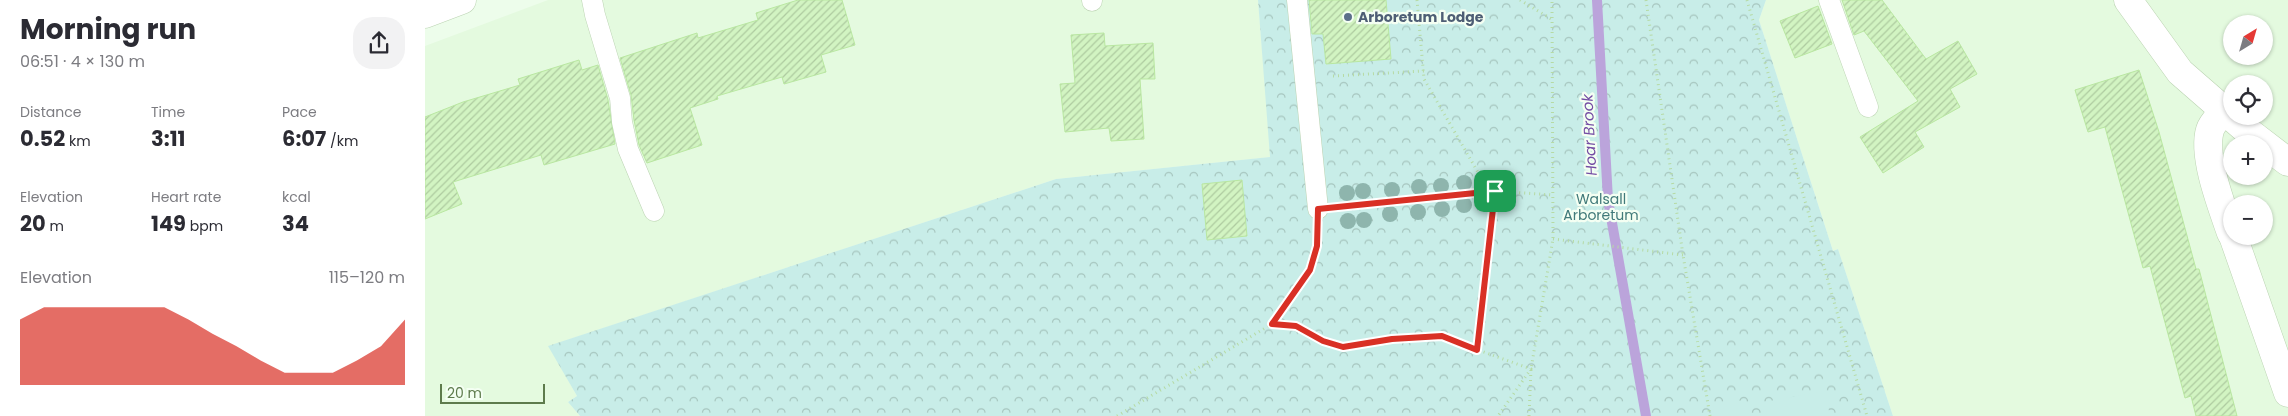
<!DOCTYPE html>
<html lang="en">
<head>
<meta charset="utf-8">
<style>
	body { margin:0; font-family:Poppins,sans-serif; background:#f2f2f3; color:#2b2b33; height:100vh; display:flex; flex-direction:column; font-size:19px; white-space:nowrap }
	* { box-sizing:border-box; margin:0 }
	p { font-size:16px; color:#7c7c81 }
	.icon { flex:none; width:28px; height:28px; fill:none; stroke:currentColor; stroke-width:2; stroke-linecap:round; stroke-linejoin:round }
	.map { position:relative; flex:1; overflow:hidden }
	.side { display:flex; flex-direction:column; background:#fff; width:425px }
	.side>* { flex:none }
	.needle { width:32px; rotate:37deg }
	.buttons { position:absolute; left:1798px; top:15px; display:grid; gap:10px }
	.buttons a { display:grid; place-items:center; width:50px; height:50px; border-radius:50%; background:#fff; box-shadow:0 1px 4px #0004; font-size:25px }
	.scale { position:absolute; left:15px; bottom:12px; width:105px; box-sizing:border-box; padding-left:5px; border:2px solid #5d7b4c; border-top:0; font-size:14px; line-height:18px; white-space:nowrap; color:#5d7b4c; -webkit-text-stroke:4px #f4fff3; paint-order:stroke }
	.pin { position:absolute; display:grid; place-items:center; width:42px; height:42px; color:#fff; margin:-21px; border-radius:10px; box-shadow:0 2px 8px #0006 }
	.round { display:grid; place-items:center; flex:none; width:52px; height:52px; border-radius:20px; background:#f2f2f3 }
	.overview { display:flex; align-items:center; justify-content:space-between; height:85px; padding:0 20px }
	h1 { font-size:28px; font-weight:700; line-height:38px }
	.figures { display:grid; grid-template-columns:repeat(3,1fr); gap:8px; height:85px; padding:5px 20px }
	.figures div { display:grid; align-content:center }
	.figures b { font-size:21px; font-weight:700 }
	.figures small { font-size:14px; font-weight:400 }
	.figures p { font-size:14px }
	.chart { height:140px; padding:10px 20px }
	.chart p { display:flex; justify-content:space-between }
	.chart svg { width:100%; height:90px; margin-top:5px; fill:#d93025; opacity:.7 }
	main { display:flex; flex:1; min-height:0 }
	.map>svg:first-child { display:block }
	.residential { fill:#e4fadf; fill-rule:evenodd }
	.park { fill:url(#park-crowns) }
	.pitch { fill:#c8ede8 }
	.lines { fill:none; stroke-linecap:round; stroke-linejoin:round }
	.stream { stroke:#bba4db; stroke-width:10 }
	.building { fill:url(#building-hatch); stroke:#b9e7a1 }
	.service-casing { stroke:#bbd3b2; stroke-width:21 }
	.minor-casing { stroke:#bbd3b2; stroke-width:29 }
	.path { stroke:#b6daa4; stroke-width:3; stroke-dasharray:1 4; stroke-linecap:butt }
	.service { stroke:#fff; stroke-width:20 }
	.minor { stroke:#fff; stroke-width:28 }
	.tree { fill:#8eb5ad }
	.route-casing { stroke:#fff; stroke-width:10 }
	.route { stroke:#d93025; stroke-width:6 }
	.service-dot { fill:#5c6f8a; stroke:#f4fff3; stroke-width:2 }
	.labels { text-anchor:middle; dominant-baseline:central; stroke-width:4.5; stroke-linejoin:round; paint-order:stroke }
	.service-label { font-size:14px; font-weight:bold; fill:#4e5e75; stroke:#f4fff3; text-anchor:start }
	.park-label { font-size:14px; fill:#417a7a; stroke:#f4fff3 }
	.water-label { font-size:15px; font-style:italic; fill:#744da4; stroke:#f4fff3 }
</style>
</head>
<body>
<main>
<section class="side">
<div class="overview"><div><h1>Morning run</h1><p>06:51 · 4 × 130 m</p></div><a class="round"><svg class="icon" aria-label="share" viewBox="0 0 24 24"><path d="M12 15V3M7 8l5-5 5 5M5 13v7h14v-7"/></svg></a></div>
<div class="figures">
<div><p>Distance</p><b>0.52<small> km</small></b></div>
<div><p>Time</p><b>3:11</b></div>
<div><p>Pace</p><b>6:07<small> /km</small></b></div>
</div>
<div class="figures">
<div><p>Elevation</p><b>20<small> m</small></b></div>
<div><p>Heart rate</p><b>149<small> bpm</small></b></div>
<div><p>kcal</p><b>34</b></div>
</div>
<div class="chart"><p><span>Elevation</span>115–120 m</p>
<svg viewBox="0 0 160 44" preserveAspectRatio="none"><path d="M0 44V12L10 6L20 6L30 6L40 6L50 6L60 6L70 12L80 19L90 25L100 32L110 38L120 38L130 38L140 32L150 25L160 12V44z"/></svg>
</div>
</section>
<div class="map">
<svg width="1863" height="416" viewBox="0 0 1863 416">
	<defs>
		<pattern id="park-crowns" width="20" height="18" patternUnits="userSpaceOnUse" patternTransform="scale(1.25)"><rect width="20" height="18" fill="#c8ede8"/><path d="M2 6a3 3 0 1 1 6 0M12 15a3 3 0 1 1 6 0" fill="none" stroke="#a6c5be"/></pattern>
		<pattern id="building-hatch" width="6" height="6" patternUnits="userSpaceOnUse" patternTransform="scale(1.25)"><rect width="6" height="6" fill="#d2f4c2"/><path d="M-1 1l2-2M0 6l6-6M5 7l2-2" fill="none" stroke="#aecba0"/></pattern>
	</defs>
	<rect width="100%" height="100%" fill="#edfdeb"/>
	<!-- residential -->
	<g class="residential">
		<path d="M 123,0 L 833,0 L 846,157 L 631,179 L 124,346 L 152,396 L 143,402 L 155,416 L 0,416 L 0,46 Z"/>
		<path d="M 1341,0 L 1863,0 L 1863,416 L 1468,416 L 1413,249 L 1408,251 L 1334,20 ZM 1806,24 L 1839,24 L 1839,56 L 1806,56 ZM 1806,84 L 1839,84 L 1839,116 L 1806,116 ZM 1806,144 L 1839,144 L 1839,176 L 1806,176 ZM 1806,204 L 1839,204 L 1839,236 L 1806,236 Z"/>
	</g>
	<!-- park -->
	<path class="park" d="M 833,0 L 1341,0 L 1334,20 L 1408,251 L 1413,249 L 1468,416 L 155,416 L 143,402 L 152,396 L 123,346 L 631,179 L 845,157 Z"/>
	<!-- pitch -->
	<g class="pitch">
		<path d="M 1400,391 L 1405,416 L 1342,416 L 1339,402 Z"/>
		<path d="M 1318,400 L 1320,416 L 1290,416 L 1288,406 Z"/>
	</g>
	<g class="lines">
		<!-- stream -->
		<path class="stream" d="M 1172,0 L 1183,200 L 1221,416"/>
	</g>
	<!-- building -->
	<g class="building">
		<path d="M 373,0 L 417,0 L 430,45 L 396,55 L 401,72 L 359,84 L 357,77 L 292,96 L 293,99 L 265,108 L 277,145 L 222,163 L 214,145 L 209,120 L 206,95 L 195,58 L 272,33 L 273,38 L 333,20 L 331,13 Z"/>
		<path d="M 884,0 L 961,0 L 966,59 L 901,64 L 898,34 L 887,34 Z"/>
		<path d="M 1417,0 L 1457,0 L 1501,59 L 1533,41 L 1552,74 L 1525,89 L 1535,107 L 1490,132 L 1499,147 L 1458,173 L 1435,137 L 1493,101 L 1439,31 L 1429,35 Z"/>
		<path d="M 1393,6 L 1407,44 L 1370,58 L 1355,21 Z"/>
		<path d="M 679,33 L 680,46 L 728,43 L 730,79 L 715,79 L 719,139 L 686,141 L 684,128 L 640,132 L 635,84 L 650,83 L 646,35 Z"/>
		<path d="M 154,60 L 157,70 L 173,65 L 183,100 L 190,144 L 119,165 L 116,155 L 28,182 L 37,204 L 0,219 L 0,117 L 38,102 L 95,85 L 93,79 Z"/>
		<path d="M 1714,70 L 1734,132 L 1771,269 L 1774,269 L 1812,416 L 1771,416 L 1766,396 L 1760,398 L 1725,266 L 1718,268 L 1680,127 L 1663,132 L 1650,90 Z"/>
		<path d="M 817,180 L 822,236 L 782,240 L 777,184 Z"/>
	</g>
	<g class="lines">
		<defs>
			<g id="service">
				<path d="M 167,0 L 170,15 L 195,98 L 197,122 L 203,149 L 229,211"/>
				<path d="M 667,0 L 667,1"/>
				<path d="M 872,0 L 893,209"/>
				<path d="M 1404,0 L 1443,107"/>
			</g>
			<g id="minor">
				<path d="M 1703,0 L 1755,72 L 1825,133 L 1863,162"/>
				<path d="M 0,14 L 37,0"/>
				<path d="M 1799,111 C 1795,116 1787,123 1785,130 C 1777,156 1797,207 1806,233"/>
				<path d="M 1808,236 L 1863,393"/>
			</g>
		</defs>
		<!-- service casing -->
		<use href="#service" class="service-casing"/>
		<!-- minor casing -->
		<use href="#minor" class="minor-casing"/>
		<!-- path -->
		<g class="path">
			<path d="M 992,0 L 999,79 L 1054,174 L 1070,191 L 1052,350"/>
			<path d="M 1095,0 L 1128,20"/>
			<path d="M 1221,0 L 1258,255 L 1285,416"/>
			<path d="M 1322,0 L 1442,416"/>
			<path d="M 908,76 L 999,71"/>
			<path d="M 920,206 L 1070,191 L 1128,195"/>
			<path d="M 1128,239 L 1258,255"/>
			<path d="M 847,324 C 866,296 891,271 892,236"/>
			<path d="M 692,416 L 847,324 L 871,326 L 898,341 L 918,347 L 967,339 L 1017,337 L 1106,369 L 1073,416"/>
			<path d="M 1104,416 L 1106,369 L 1128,239 L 1127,0"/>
		</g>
		<!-- service -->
		<use href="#service" class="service"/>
		<!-- minor -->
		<use href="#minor" class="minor"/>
	</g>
	<!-- trees -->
	<g class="tree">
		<circle cx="1039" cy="183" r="8"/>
		<circle cx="1016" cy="186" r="8"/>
		<circle cx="994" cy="187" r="8"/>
		<circle cx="967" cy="190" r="8"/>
		<circle cx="938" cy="191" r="8"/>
		<circle cx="922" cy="193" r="8"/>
		<circle cx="1039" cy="205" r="8"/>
		<circle cx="1017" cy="209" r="8"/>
		<circle cx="993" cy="212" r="8"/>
		<circle cx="965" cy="214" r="8"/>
		<circle cx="939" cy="220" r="8"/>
		<circle cx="923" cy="221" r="8"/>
	</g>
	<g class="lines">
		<defs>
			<path id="route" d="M 1070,191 L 1052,350 L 1017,336 L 967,339 L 918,347 L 898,341 L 871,326 L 847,324 L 885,270 L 892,246 L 893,209 Z"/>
		</defs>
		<!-- route casing -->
		<use href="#route" class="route-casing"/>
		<!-- route -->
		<use href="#route" class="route"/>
	</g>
	<!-- markers -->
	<circle class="service-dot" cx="923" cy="17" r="5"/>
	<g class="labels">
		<!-- service labels -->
		<g class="service-label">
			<text x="933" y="17">Arboretum Lodge</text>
		</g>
		<!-- park labels -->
		<g class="park-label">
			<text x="1176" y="199">Walsall<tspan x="1176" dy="16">Arboretum</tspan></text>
		</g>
		<!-- water labels -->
		<g class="water-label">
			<text transform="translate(1164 135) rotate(-93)">Hoar Brook</text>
		</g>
	</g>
</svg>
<div class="buttons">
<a><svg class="needle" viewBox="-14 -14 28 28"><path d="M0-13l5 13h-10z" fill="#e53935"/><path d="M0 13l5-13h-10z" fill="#7c7c81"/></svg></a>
<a><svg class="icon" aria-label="locate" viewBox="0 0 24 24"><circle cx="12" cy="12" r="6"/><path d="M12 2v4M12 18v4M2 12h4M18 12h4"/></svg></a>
<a>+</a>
<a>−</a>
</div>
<div class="scale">20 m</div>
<div class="pin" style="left:1070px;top:191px;background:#1e9e55"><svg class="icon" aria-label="arrive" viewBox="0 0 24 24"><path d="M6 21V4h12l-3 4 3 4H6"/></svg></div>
</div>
</main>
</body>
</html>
